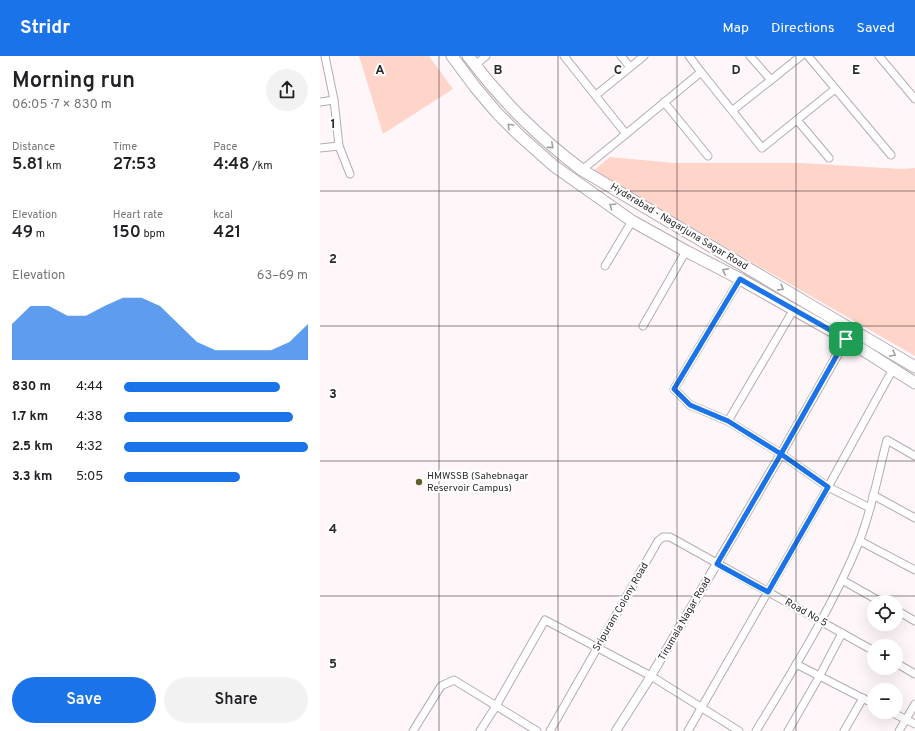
<!DOCTYPE html>
<html lang="en">
<head>
<meta charset="utf-8">
<style>
	body { margin:0; font-family:Overpass,sans-serif; background:#f2f2f2; color:#202124; height:100vh; display:flex; flex-direction:column; font-size:15px; white-space:nowrap }
	* { box-sizing:border-box; margin:0 }
	p { font-size:13px; color:#757577 }
	.icon { flex:none; width:22px; height:22px; fill:none; stroke:currentColor; stroke-width:2; stroke-linecap:round; stroke-linejoin:round }
	.map { position:relative; flex:1; overflow:hidden }
	.details { display:flex; flex-direction:column; background:#fff; width:320px }
	.details>* { flex:none }
	.buttons { position:absolute; left:547px; top:539px; display:grid; gap:8px }
	.buttons a { display:grid; place-items:center; width:36px; height:36px; border-radius:50%; background:#fff; box-shadow:0 4px 16px #0002; font-size:20px }
	.pin { position:absolute; display:grid; place-items:center; width:34px; height:34px; color:#fff; margin:-17px; border-radius:8px; box-shadow:0 2px 6px #0006 }
	.round { display:grid; place-items:center; flex:none; width:42px; height:42px; border-radius:21px; background:#f2f2f2 }
	.summary { display:flex; align-items:center; justify-content:space-between; height:68px; padding:0 12px }
	h1 { font-size:22px; font-weight:600; line-height:30px }
	.figures { display:grid; grid-template-columns:repeat(3,1fr); gap:6px; height:68px; padding:4px 12px }
	.figures div { display:grid; align-content:center }
	.figures b { font-size:17px; font-weight:600 }
	.figures small { font-size:11px; font-weight:400 }
	.figures p { font-size:11px }
	.chart { height:112px; padding:8px 12px }
	.chart p { display:flex; justify-content:space-between }
	.chart svg { width:100%; height:72px; margin-top:4px; fill:#1a73e8; opacity:.7 }
	.button { display:flex; gap:8px; margin-top:auto; padding:8px 12px }
	.button a { flex:1; height:46px; border-radius:24px; background:#1a73e8; color:#fff; font-size:16px; font-weight:600; line-height:46px; text-align:center }
	.button a+a { background:#f2f2f2; color:#202124 }
	ul { padding:0 12px; list-style:none; font-size:13px }
	li { display:grid; grid-template-columns:64px 48px 1fr; align-items:center; height:30px }
	li i { height:10px; border-radius:5px; background:#1a73e8 }
	header { display:flex; align-items:center; gap:24px; box-sizing:border-box; height:56px; padding:0 20px; background:#1a73e8; color:#fff }
	header strong { font-size:19px }
	nav { display:flex; gap:22px; margin-inline-start:auto; font-size:14px }
	main { display:flex; flex:1; min-height:0 }
	.map>svg:first-child { display:block }
	.green { fill:#ffd5ca }
	.lines { fill:none; stroke-linecap:round; stroke-linejoin:round }
	.minor-casing { stroke:#b5abb0; stroke-width:9 }
	.tertiary-casing { stroke:#b5abb0; stroke-width:10 }
	.primary-casing { stroke:#b5abb0; stroke-width:13 }
	.minor { stroke:#fff; stroke-width:7 }
	.tertiary { stroke:#fff; stroke-width:8 }
	.primary { stroke:#fff; stroke-width:11 }
	.oneway { stroke:#a09fa0 }
	.route-casing { stroke:#fff; stroke-width:8 }
	.route { stroke:#1a73e8; stroke-width:5 }
	.grid { fill:none; stroke:#2d292b; stroke-width:1; stroke-opacity:0.55 }
	.poi-dot { fill:#5f602d; stroke:#fff; stroke-width:1.5 }
	.labels { text-anchor:middle; dominant-baseline:central; stroke-width:4; stroke-linejoin:round; paint-order:stroke }
	.street-label { font-size:10px; fill:#2d292b; stroke:#fff }
	.poi-label { font-size:10px; fill:#2d292b; stroke:#fff; text-anchor:start }
	.grid-label { font-size:13px; text-anchor:middle; font-weight:bold; fill:#2d292b; stroke:#fff; stroke-width:4; stroke-linejoin:round; paint-order:stroke }
</style>
</head>
<body>
<header>
<strong>Stridr</strong>
<nav><a>Map</a><a>Directions</a><a>Saved</a></nav>
</header>
<main>
<section class="details">
<div class="summary"><div><h1>Morning run</h1><p>06:05 · 7 × 830 m</p></div><a class="round"><svg class="icon" aria-label="share" viewBox="0 0 24 24"><path d="M12 15V3M7 8l5-5 5 5M5 13v7h14v-7"/></svg></a></div>
<div class="figures">
<div><p>Distance</p><b>5.81<small> km</small></b></div>
<div><p>Time</p><b>27:53</b></div>
<div><p>Pace</p><b>4:48<small> /km</small></b></div>
</div>
<div class="figures">
<div><p>Elevation</p><b>49<small> m</small></b></div>
<div><p>Heart rate</p><b>150<small> bpm</small></b></div>
<div><p>kcal</p><b>421</b></div>
</div>
<div class="chart"><p><span>Elevation</span>63–69 m</p>
<svg viewBox="0 0 160 44" preserveAspectRatio="none"><path d="M0 44V22L10 11L20 11L30 17L40 17L50 11L60 6L70 6L80 11L90 22L100 33L110 38L120 38L130 38L140 38L150 33L160 22V44z"/></svg>
</div>
<ul>
<li><b>830 m</b>4:44<i style="width:85%"></i></li>
<li><b>1.7 km</b>4:38<i style="width:92%"></i></li>
<li><b>2.5 km</b>4:32<i style="width:100%"></i></li>
<li><b>3.3 km</b>5:05<i style="width:63%"></i></li>
</ul>
<div class="button"><a>Save</a><a>Share</a></div>
</section>
<div class="map">
<svg width="595" height="675" viewBox="0 0 595 675">
	<rect width="100%" height="100%" fill="#fff6fa"/>
	<!-- green -->
	<g class="green">
		<path d="M 39,0 L 109,0 L 133,33 L 63,78 Z"/>
		<path d="M 290,101 L 354,107 L 482,107 L 580,113 L 595,112 L 595,300 L 273,115 Z"/>
	</g>
	<g class="lines">
		<defs>
			<g id="minor">
				<path d="M 5,0 L 14,44 L 19,90 L 30,118"/>
				<path d="M 244,0 L 306,78 L 262,114"/>
				<path d="M 301,0 L 310,11"/>
				<path d="M 430,0 L 451,24 L 481,0"/>
				<path d="M 488,0 L 571,99"/>
				<path d="M 559,0 L 595,43"/>
				<path d="M 155,9 L 166,0"/>
				<path d="M 381,16 L 442,92 L 515,33"/>
				<path d="M 276,39 L 324,0"/>
				<path d="M 0,46 L 14,44"/>
				<path d="M 344,46 L 388,100"/>
				<path d="M 413,54 L 451,24"/>
				<path d="M 477,64 L 509,102"/>
				<path d="M 306,78 L 381,16 L 369,0"/>
				<path d="M 0,92 L 19,90"/>
				<path d="M 285,210 L 312,165"/>
				<path d="M 420,223 L 354,333 L 370,349 L 408,365 L 461,398 L 508,431 L 573,313"/>
				<path d="M 323,270 L 366,195"/>
				<path d="M 408,365 L 474,253"/>
				<path d="M 553,439 L 595,462"/>
				<path d="M 540,485 L 595,514"/>
				<path d="M 522,524 L 561,546"/>
				<path d="M 576,554 L 595,565"/>
				<path d="M 576,607 L 595,618"/>
				<path d="M 476,608 L 554,648"/>
				<path d="M 571,656 L 595,668"/>
				<path d="M 93,675 L 121,630 L 134,624 L 217,675"/>
				<path d="M 160,675 L 176,650 L 225,564 L 331,620 L 419,675"/>
				<path d="M 230,675 L 338,485 L 343,481 L 350,481 L 554,595"/>
				<path d="M 368,675 L 508,431 L 550,452"/>
				<path d="M 436,675 C 473,614 512,552 539,486 C 552,454 558,418 567,384 L 595,400"/>
				<path d="M 468,675 L 499,621 L 522,577"/>
				<path d="M 524,675 L 543,642"/>
				<path d="M 579,675 L 595,648"/>
			</g>
			<path id="tertiary" d="M 296,675 L 331,620 L 461,398 L 528,280"/>
			<g id="primary">
				<path d="M 132,0 L 155,31 L 177,57 L 199,79 L 234,110 L 312,165 L 366,195 L 420,223 L 526,283 L 595,327"/>
				<path d="M 148,0 C 183,46 216,79 262,114 L 595,311"/>
			</g>
		</defs>
		<!-- minor casing -->
		<use href="#minor" class="minor-casing"/>
		<!-- tertiary casing -->
		<use href="#tertiary" class="tertiary-casing"/>
		<!-- primary casing -->
		<use href="#primary" class="primary-casing"/>
		<!-- minor -->
		<use href="#minor" class="minor"/>
		<!-- tertiary -->
		<use href="#tertiary" class="tertiary"/>
		<!-- primary -->
		<use href="#primary" class="primary"/>
	</g>
	<!-- one-way arrows -->
	<defs><path id="oneway-chevron" d="M-2-3.5L2.5 0L-2 3.5" fill="none" stroke-width="1.6" stroke-linecap="round" stroke-linejoin="round"/></defs>
	<g class="oneway">
		<use href="#oneway-chevron" transform="translate(190 70) rotate(-135)"/>
		<use href="#oneway-chevron" transform="translate(231 90) rotate(41)"/>
		<use href="#oneway-chevron" transform="translate(292 150) rotate(-145)"/>
		<use href="#oneway-chevron" transform="translate(405 215) rotate(-153)"/>
		<use href="#oneway-chevron" transform="translate(461 232) rotate(31)"/>
		<use href="#oneway-chevron" transform="translate(573 298) rotate(30)"/>
	</g>
	<g class="lines">
		<defs>
			<path id="route" d="M 526,283 L 461,398 L 508,431 L 448,536 L 397,508 L 461,398 L 408,365 L 370,349 L 354,333 L 420,223 L 526,283"/>
		</defs>
		<!-- route casing -->
		<use href="#route" class="route-casing"/>
		<!-- route -->
		<use href="#route" class="route"/>
	</g>
	<!-- grid -->
	<path class="grid" d="M 119,0 L 119,675M 238,0 L 238,675M 357,0 L 357,675M 476,0 L 476,675M 0,135 L 595,135M 0,270 L 595,270M 0,405 L 595,405M 0,540 L 595,540"/>
	<!-- markers -->
	<circle class="poi-dot" cx="99" cy="426" r="4"/>
	<g class="labels">
		<!-- street labels -->
		<g class="street-label">
			<text transform="translate(359 171) rotate(31)">Hyderabad - Nagarjuna Sagar Road</text>
			<text transform="translate(301 551) rotate(-60)">Sripuram Colony Road</text>
			<text transform="translate(486 557) rotate(29)">Road No 5</text>
			<text transform="translate(365 563) rotate(-60)">Tirumala Nagar Road</text>
		</g>
		<!-- poi labels -->
		<g class="poi-label">
			<text x="107" y="420">HMWSSB (Sahebnagar<tspan x="107" dy="12">Reservoir Campus)</tspan></text>
		</g>
	</g>
	<g class="grid-label">
		<text x="60" y="18">A</text>
		<text x="178" y="18">B</text>
		<text x="298" y="18">C</text>
		<text x="416" y="18">D</text>
		<text x="536" y="18">E</text>
		<text x="13" y="72">1</text>
		<text x="13" y="207">2</text>
		<text x="13" y="342">3</text>
		<text x="13" y="477">4</text>
		<text x="13" y="612">5</text>
	</g>
</svg>
<div class="buttons">
<a><svg class="icon" aria-label="locate" viewBox="0 0 24 24"><circle cx="12" cy="12" r="6"/><path d="M12 2v4M12 18v4M2 12h4M18 12h4"/></svg></a>
<a>+</a>
<a>−</a>
</div>
<div class="pin" style="left:526px;top:283px;background:#1e9e55"><svg class="icon" aria-label="arrive" viewBox="0 0 24 24"><path d="M6 21V4h12l-3 4 3 4H6"/></svg></div>
</div>
</main>
</body>
</html>
